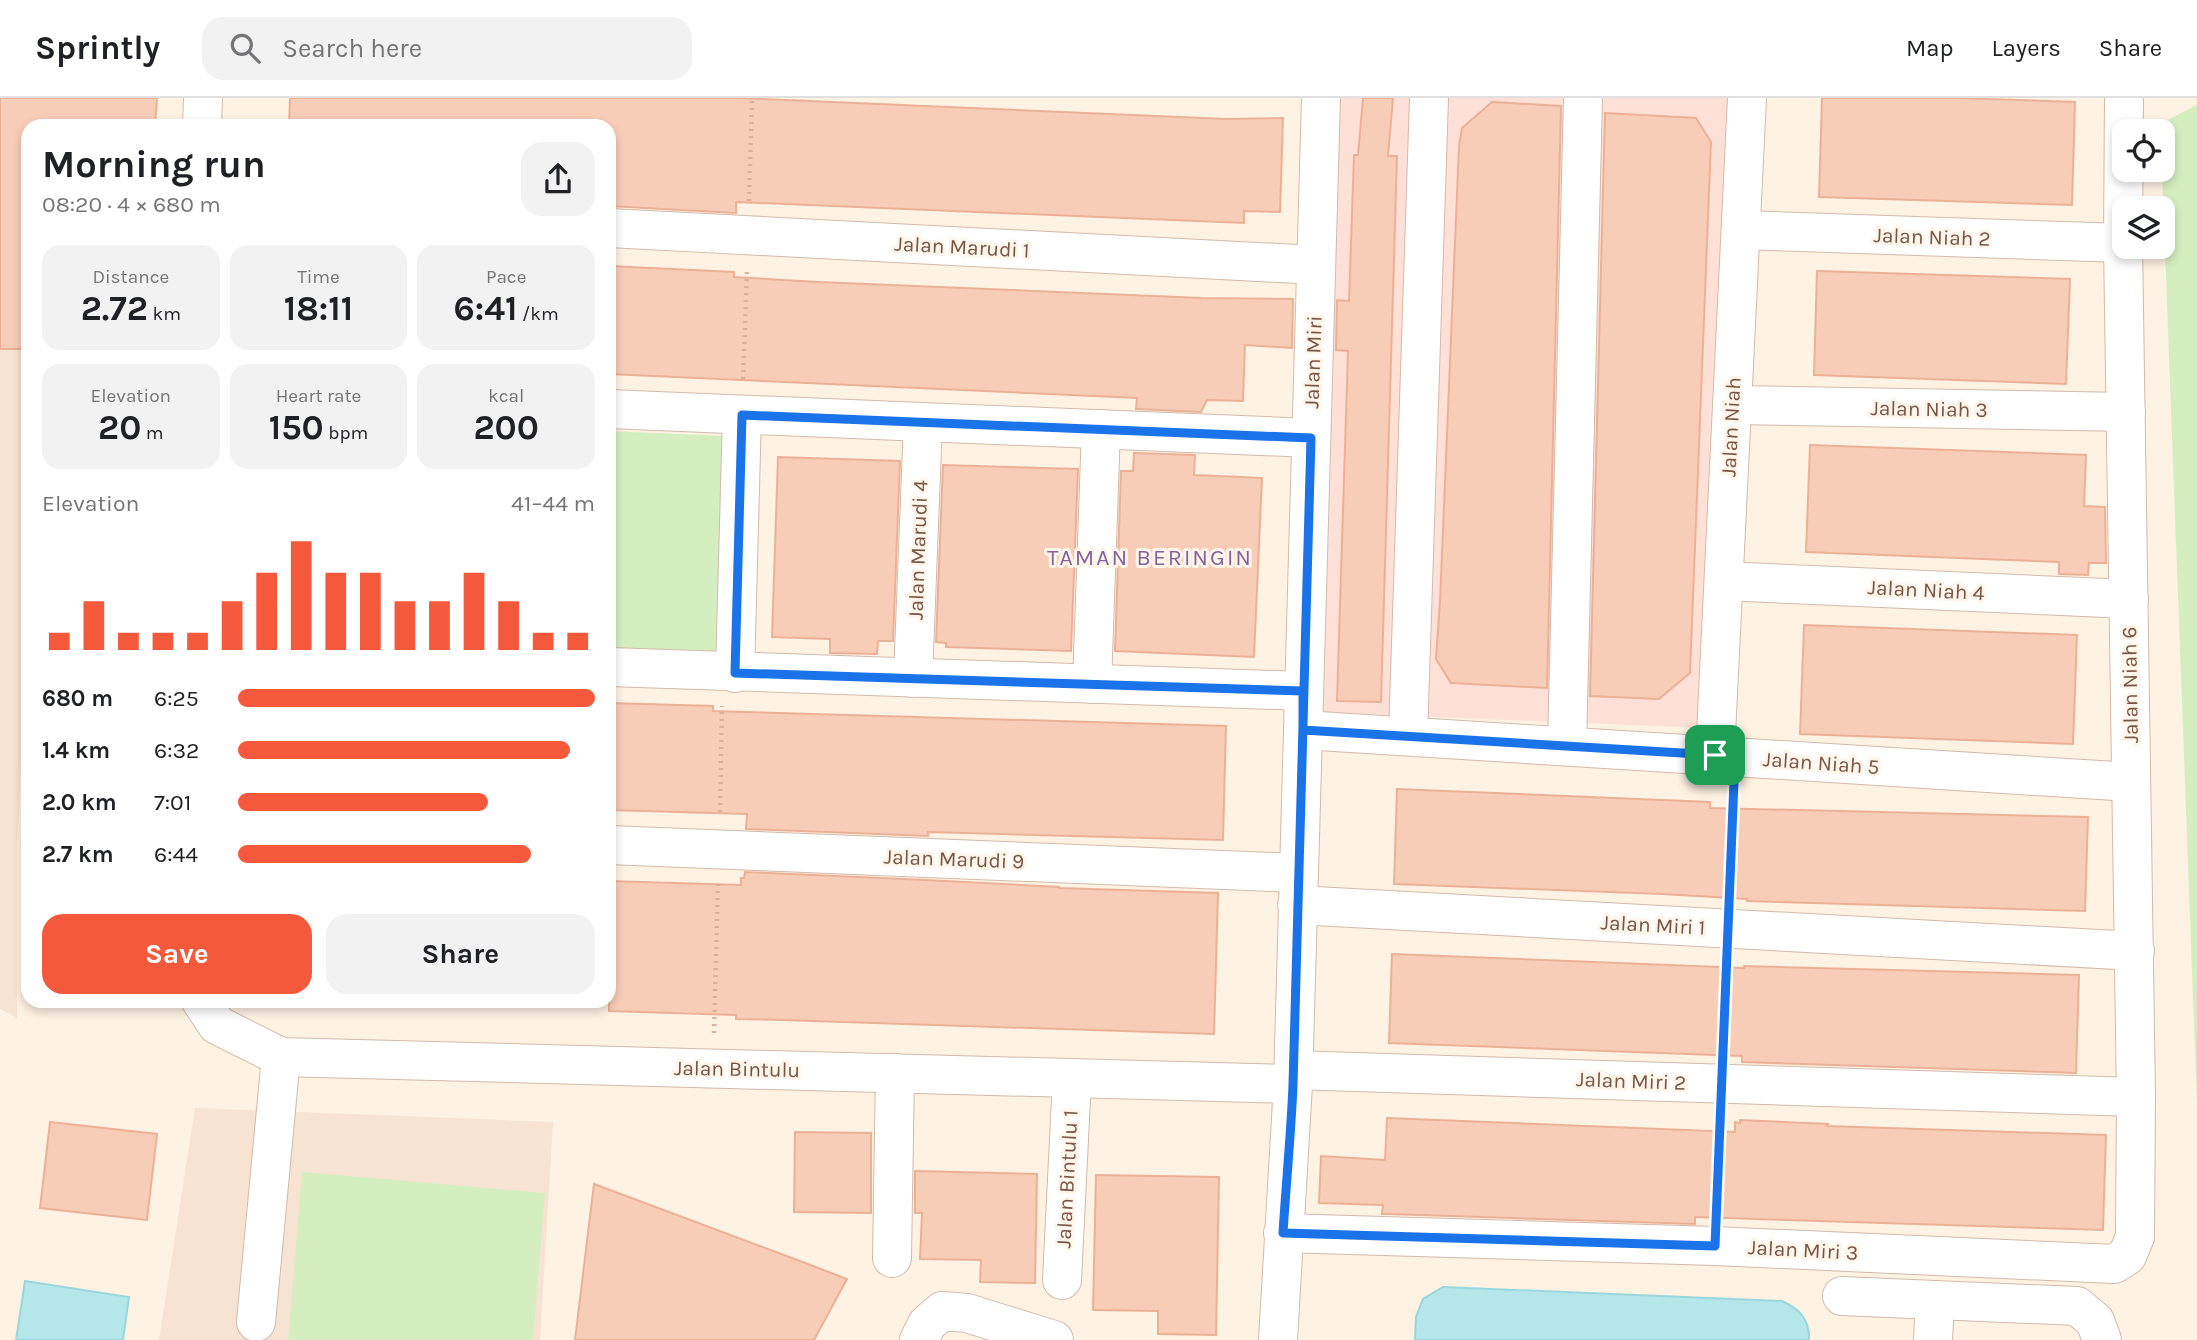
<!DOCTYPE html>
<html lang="en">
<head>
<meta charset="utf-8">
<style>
	body { margin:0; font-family:Karla,sans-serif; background:#f2f2f2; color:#202124; height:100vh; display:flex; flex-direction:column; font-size:26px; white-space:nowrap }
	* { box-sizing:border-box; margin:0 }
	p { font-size:23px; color:#757577 }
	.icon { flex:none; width:38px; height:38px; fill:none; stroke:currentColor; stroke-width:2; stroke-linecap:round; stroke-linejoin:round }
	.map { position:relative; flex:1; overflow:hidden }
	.panel { position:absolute; left:21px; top:21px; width:595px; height:889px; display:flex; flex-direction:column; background:#fff; border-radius:21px; box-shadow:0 4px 10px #0003 }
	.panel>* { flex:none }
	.buttons { position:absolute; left:2112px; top:21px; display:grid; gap:14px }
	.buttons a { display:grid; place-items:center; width:63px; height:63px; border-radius:14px; background:#fff; box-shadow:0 4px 10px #0003; font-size:35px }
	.pin { position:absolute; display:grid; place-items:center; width:60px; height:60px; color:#fff; margin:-30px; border-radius:14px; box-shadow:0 4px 10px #0006 }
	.round { display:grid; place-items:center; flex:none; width:74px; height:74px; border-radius:21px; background:#f2f2f2 }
	.head { display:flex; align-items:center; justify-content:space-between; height:119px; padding:0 21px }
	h1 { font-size:38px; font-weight:700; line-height:52px }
	.figures { display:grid; grid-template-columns:repeat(3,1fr); gap:10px; height:119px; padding:7px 21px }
	.figures div { display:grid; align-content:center; border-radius:18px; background:#f2f2f2; text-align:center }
	.figures b { font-size:35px; font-weight:700 }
	.figures small { font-size:19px; font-weight:400 }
	.figures p { font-size:19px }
	.chart { height:196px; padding:14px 21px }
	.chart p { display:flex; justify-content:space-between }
	.chart svg { width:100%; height:126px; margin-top:7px; stroke:#f5593c; stroke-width:6 }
	.action { display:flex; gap:14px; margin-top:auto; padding:14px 21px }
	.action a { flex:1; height:80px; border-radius:21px; background:#f5593c; color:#fff; font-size:28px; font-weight:700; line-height:80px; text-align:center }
	.action a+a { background:#f2f2f2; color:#202124 }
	ul { padding:0 21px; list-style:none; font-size:23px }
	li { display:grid; grid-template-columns:112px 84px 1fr; align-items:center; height:52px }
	li i { height:18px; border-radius:9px; background:#f5593c }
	header { display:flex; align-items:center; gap:42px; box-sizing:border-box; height:98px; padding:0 35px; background:#fff; border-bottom:2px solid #e0e0e0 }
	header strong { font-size:33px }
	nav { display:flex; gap:38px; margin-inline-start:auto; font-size:24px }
	.search { width:490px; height:63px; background:#f2f2f2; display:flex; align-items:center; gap:18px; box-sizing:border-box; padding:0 24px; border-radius:21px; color:#757577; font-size:26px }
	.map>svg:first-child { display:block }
	.residential { fill:#f7e3d1 }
	.commercial { fill:#ffe0d6 }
	.green { fill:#d5eec0 }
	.water { fill:#b5e6ea; stroke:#9ad7dd; stroke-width:2 }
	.building { fill:#f7cdb8; stroke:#ebb196; stroke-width:2 }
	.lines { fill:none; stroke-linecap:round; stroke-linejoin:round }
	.minor-casing { stroke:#d3baaa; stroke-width:40 }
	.path { stroke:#dcb09a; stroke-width:4.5; stroke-dasharray:2 5; stroke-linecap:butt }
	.minor { stroke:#fff; stroke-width:38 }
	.route-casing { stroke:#fff; stroke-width:14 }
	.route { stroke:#1a73e8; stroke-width:9 }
	.labels { text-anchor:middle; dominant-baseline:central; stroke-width:6; stroke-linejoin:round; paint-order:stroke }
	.street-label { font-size:21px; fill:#795546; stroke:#fff6eb }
	.neighbourhood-label { font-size:23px; letter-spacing:2px; fill:#85619e; stroke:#fff6eb }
</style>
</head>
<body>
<header>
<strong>Sprintly</strong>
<div class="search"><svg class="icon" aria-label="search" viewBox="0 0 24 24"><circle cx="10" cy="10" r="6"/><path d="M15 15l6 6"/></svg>Search here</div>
<nav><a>Map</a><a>Layers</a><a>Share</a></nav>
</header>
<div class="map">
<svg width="2197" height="1242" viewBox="0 0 2197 1242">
	<rect width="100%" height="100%" fill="#fef2e3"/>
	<!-- residential -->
	<g class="residential">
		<path d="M 0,0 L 28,28 L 28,504 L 17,752 L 17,920 L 0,911 Z"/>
		<path d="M 195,1010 L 553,1024 L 540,1242 L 159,1242 Z"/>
	</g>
	<!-- commercial -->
	<path class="commercial" d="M 1331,0 L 1730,0 L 1703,630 L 1317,614 Z"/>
	<!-- green -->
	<g class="green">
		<path d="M 2197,7 L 2197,1006 L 2162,72 L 2163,33 L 2161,33 L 2161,25 Z"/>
		<path d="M 609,333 L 726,338 L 715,558 L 609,552 Z"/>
		<path d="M 302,1074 L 545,1095 L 533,1242 L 288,1242 Z"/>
	</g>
	<!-- water -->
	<g class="water">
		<path d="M 25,1183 L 129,1199 L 123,1242 L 16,1242 Z"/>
		<path d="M 1443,1189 L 1782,1203 C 1800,1211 1810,1222 1809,1242 L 1415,1242 L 1416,1219 L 1423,1201 Z"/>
	</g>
	<!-- building -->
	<g class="building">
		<path d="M 0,0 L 157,0 L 155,28 L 28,28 L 28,140 L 24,251 L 0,251 Z"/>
		<path d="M 290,0 L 739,0 L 1226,21 L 1283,20 L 1280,114 L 1244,113 L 1244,125 L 736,104 L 736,115 L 609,108 L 609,28 L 289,28 Z"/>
		<path d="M 1363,0 L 1393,0 L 1388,58 L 1397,58 L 1381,604 L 1337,603 L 1348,253 L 1336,252 L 1337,202 L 1349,203 L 1354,57 L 1358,57 Z"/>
		<path d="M 1822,0 L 1957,0 L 2075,4 L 2072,107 L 1819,99 Z"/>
		<path d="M 1492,4 L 1561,8 L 1547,590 L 1451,585 L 1436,561 L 1440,504 L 1459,48 L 1462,30 Z"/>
		<path d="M 1605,15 L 1696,20 L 1711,44 L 1690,575 L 1659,601 L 1590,598 Z"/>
		<path d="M 609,168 L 734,174 L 734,179 L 818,184 L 1202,200 L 1293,201 L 1292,250 L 1245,247 L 1243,303 L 1207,302 L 1201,314 L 1136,311 L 1137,300 L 609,276 Z"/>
		<path d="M 1817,173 L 2070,181 L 2066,286 L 1814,277 Z"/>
		<path d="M 1810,347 L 2086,357 L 2084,408 L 2105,409 L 2106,465 L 2089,465 L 2088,477 L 2059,476 L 2059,464 L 1806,454 Z"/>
		<path d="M 1134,355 L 1195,357 L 1194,377 L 1262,380 L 1254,559 L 1115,553 L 1121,373 L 1133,373 Z"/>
		<path d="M 778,359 L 900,363 L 893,543 L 878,543 L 877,556 L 830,555 L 830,541 L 772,539 Z"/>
		<path d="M 943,367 L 1078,371 L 1071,553 L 946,549 L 946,545 L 936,544 Z"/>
		<path d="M 1804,527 L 2077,537 L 2073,646 L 1800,636 Z"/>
		<path d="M 609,605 L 713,608 L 713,613 L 1226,628 L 1223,742 L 928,734 L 928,738 L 746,731 L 747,716 L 609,712 Z"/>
		<path d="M 1397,691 L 1710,704 L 1710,710 L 2088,719 L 2085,813 L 1747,803 L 1747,801 L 1662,796 L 1394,786 Z"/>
		<path d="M 745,774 L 926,782 L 1059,789 L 1059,790 L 1218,795 L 1214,936 L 782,922 L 736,921 L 736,917 L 609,913 L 609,783 L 741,787 L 741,780 L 744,780 Z"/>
		<path d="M 1392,856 L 1744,870 L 1744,868 L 2079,877 L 2076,975 L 1742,964 L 1742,958 L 1389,945 Z"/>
		<path d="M 1387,1020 L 1735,1034 L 1735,1024 L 1740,1025 L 1740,1022 L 1828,1026 L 1827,1028 L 2106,1037 L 2103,1132 L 1695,1119 L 1695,1126 L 1388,1116 L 1382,1116 L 1383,1107 L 1319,1105 L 1321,1058 L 1385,1062 Z"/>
		<path d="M 50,1024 L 157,1036 L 147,1122 L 40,1110 Z"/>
		<path d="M 795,1034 L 871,1035 L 871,1115 L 794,1114 Z"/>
		<path d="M 915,1073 L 1037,1076 L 1035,1185 L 980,1184 L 981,1162 L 920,1161 L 922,1115 L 915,1115 Z"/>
		<path d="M 1096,1077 L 1219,1079 L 1216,1237 L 1158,1236 L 1158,1213 L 1093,1212 Z"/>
		<path d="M 594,1086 L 800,1163 L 847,1181 L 814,1242 L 575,1242 Z"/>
	</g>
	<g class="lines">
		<defs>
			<g id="minor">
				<path d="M 202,28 L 203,0"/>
				<path d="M 609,130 L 1316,167"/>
				<path d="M 1741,132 L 2123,145"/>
				<path d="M 1732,307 L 2126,314"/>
				<path d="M 609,311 L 1311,340"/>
				<path d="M 1724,483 L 2129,501"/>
				<path d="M 609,569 L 1303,593"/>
				<path d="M 735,575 L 742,317"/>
				<path d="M 913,580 L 923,324"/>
				<path d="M 1092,586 L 1101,331"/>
				<path d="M 1303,632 L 2131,684"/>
				<path d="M 1408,638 L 1429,0"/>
				<path d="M 1567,648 L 1583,0"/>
				<path d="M 1715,657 L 1747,0"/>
				<path d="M 609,747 L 1298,775"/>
				<path d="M 1297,807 L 2135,853"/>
				<path d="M 201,903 L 217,927 L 281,959 L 1293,986"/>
				<path d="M 1293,972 L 2136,999"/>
				<path d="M 1283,1135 L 1715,1148 L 2114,1166 L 2127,1158 L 2135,1139 L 2136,999 L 2123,145 L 2124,0"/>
				<path d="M 892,1160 L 895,975"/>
				<path d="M 1062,1182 L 1072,981"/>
				<path d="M 1842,1198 L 2077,1208 L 2095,1223 L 2102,1242"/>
				<path d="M 256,1224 L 281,959"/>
				<path d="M 919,1242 L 927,1226 L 942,1213 L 967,1215 L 1054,1242"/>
				<path d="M 1278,1242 L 1293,986 L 1321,0"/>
				<path d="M 1933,1242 L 1935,1202"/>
			</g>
		</defs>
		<!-- minor casing -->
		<use href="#minor" class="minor-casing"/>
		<!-- path -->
		<g class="path">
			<path d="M 749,103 L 752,0"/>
			<path d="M 743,281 L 747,174"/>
			<path d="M 720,714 L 722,608"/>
			<path d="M 1729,794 L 1733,694"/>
			<path d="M 714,935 L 718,786"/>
			<path d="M 1723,951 L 1726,866"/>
			<path d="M 1716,1112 L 1720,1023"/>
		</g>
		<!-- minor -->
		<use href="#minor" class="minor"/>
	</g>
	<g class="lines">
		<defs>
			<path id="route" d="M 1715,657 L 1303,632 L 1303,593 L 735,575 L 742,317 L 1311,340 C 1304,555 1301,771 1293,987 C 1291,1036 1286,1086 1283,1135 L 1715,1148 L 1735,659 L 1715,657"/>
		</defs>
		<!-- route casing -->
		<use href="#route" class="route-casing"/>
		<!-- route -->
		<use href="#route" class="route"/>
	</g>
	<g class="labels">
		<!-- street labels -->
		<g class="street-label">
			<text transform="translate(1932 139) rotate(2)">Jalan Niah 2</text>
			<text transform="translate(962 149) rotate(3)">Jalan Marudi 1</text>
			<text transform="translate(1313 264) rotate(-88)">Jalan Miri</text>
			<text transform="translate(1929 311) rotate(1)">Jalan Niah 3</text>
			<text transform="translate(1731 329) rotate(-87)">Jalan Niah</text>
			<text transform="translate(918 452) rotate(-88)">Jalan Marudi 4</text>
			<text transform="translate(1926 492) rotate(3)">Jalan Niah 4</text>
			<text transform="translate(2130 587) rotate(-91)">Jalan Niah 6</text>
			<text transform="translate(1821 665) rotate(4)">Jalan Niah 5</text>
			<text transform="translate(954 761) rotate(2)">Jalan Marudi 9</text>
			<text transform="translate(1653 827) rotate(3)">Jalan Miri 1</text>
			<text transform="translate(737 971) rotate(1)">Jalan Bintulu</text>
			<text transform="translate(1631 983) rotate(2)">Jalan Miri 2</text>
			<text transform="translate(1067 1081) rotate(-87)">Jalan Bintulu 1</text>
			<text transform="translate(1803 1152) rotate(3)">Jalan Miri 3</text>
		</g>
		<!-- neighbourhood labels -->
		<g class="neighbourhood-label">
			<text x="1150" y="459">TAMAN BERINGIN</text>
		</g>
	</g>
</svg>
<div class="buttons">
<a><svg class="icon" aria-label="locate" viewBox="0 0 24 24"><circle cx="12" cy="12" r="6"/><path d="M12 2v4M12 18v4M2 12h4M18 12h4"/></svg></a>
<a><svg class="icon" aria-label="layers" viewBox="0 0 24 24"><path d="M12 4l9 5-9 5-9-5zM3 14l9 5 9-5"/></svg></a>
</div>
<div class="pin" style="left:1715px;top:657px;background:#1e9e55"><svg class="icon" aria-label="arrive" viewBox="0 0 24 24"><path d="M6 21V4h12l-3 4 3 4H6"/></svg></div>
<section class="panel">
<div class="head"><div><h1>Morning run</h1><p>08:20 · 4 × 680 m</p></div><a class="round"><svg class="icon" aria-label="share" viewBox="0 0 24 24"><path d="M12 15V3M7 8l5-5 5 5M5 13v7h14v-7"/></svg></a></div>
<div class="figures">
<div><p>Distance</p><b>2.72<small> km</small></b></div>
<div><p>Time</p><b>18:11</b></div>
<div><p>Pace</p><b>6:41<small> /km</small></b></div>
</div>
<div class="figures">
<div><p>Elevation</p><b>20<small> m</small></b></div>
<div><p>Heart rate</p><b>150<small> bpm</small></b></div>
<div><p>kcal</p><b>200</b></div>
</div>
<div class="chart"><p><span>Elevation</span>41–44 m</p>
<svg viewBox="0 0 160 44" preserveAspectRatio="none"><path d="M5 44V38M15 44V27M25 44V38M35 44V38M45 44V38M55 44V27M65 44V17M75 44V6M85 44V17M95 44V17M105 44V27M115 44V27M125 44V17M135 44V27M145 44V38M155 44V38"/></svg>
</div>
<ul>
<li><b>680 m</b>6:25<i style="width:100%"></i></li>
<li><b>1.4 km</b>6:32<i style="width:93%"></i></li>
<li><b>2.0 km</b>7:01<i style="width:70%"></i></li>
<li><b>2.7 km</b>6:44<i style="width:82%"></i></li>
</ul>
<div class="action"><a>Save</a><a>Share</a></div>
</section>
</div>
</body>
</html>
